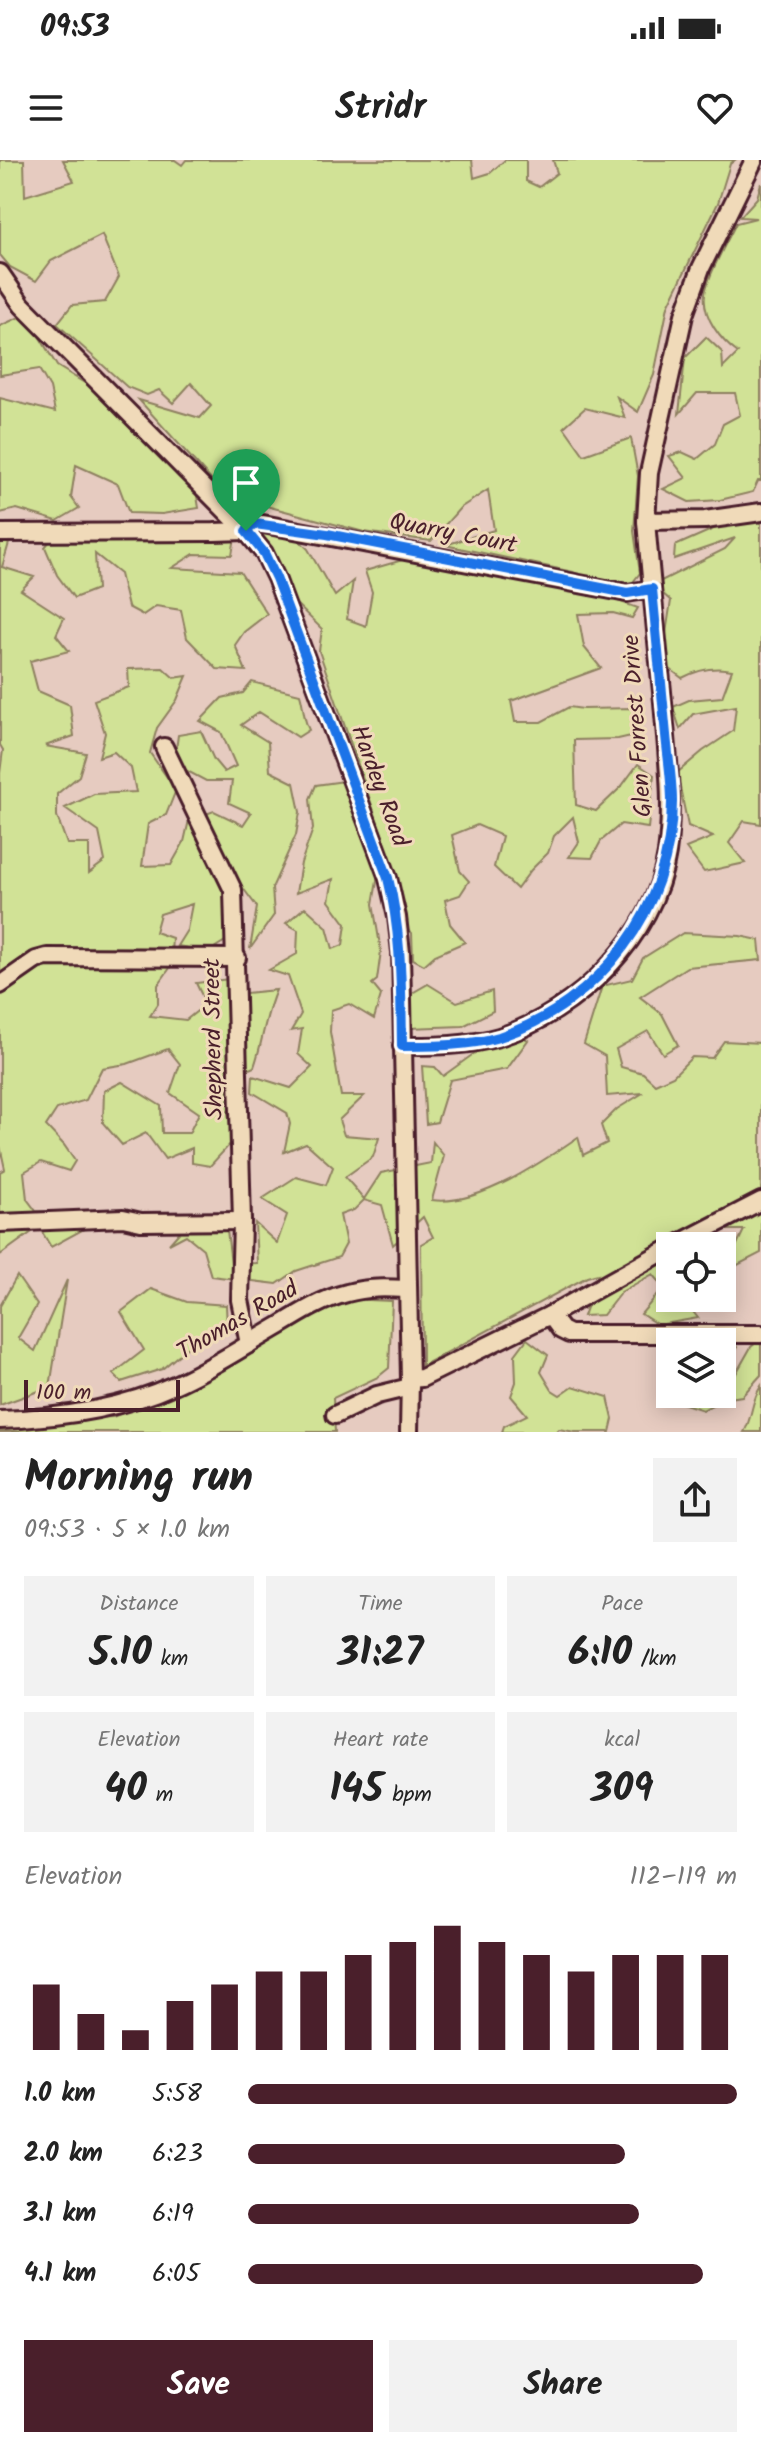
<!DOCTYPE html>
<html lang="en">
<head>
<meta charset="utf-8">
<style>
	body { margin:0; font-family:Kalam,sans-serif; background:#f2f2f2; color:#222; height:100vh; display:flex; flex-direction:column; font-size:30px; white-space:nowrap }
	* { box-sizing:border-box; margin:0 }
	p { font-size:26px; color:#767676 }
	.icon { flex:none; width:44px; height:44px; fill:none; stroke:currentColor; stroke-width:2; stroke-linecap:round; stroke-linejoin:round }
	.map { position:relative; height:1272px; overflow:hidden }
	.panel { display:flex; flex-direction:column; background:#fff; flex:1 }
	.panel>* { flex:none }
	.controls { position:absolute; left:656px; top:1072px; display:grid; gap:16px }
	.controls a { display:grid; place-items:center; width:80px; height:80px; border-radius:0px; background:#fff; box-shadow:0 4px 20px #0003; font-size:40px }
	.scale { position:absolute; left:24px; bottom:20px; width:156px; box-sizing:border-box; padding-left:8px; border:4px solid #4a1f2b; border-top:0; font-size:22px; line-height:28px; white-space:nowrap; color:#4a1f2b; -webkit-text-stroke:6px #f0dab9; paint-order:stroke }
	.pin { position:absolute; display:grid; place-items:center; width:68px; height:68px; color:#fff; margin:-82px -34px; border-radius:50% 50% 50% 0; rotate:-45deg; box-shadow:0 0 8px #0007 }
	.pin .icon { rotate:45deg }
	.round { display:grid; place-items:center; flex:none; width:84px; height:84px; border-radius:0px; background:#f2f2f2 }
	.summary { display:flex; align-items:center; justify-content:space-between; height:136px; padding:0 24px }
	h1 { font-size:44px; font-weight:700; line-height:60px }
	.metrics { display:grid; grid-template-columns:repeat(3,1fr); gap:12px; height:136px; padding:8px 24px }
	.metrics div { display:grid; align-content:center; border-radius:0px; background:#f2f2f2; text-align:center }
	.metrics b { font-size:40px; font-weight:700 }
	.metrics small { font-size:22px; font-weight:400 }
	.metrics p { font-size:22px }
	.chart { height:224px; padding:16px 24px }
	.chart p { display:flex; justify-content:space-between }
	.chart svg { width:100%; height:144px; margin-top:8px; stroke:#4a1f2b; stroke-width:6 }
	.button { display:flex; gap:16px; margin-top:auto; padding:16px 24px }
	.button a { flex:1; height:92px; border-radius:0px; background:#4a1f2b; color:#fff; font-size:32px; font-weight:700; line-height:92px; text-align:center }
	.button a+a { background:#f2f2f2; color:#222 }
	ul { padding:0 24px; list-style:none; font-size:26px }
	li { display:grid; grid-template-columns:128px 96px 1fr; align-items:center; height:60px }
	li i { height:20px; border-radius:10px; background:#4a1f2b }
	.status { display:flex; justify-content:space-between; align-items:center; height:56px; padding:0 40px; background:#fff; direction:ltr }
	.status svg { height:22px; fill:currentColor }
	header { display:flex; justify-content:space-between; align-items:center; height:104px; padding:0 24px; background:#fff; font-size:36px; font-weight:700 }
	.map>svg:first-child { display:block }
	.green { fill:#d1e296; stroke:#8e8060; stroke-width:2 }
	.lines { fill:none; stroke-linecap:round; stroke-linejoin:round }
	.minor-casing { stroke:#4a1f2b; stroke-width:22 }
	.minor { stroke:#f0dab9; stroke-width:16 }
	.route-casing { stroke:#fff; stroke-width:16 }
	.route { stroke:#1a73e8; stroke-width:10 }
	.labels { text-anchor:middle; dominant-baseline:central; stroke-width:6; stroke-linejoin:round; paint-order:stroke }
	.street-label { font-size:24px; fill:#4a1f2b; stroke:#f0dab9 }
</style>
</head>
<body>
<div class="status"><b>09:53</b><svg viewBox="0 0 49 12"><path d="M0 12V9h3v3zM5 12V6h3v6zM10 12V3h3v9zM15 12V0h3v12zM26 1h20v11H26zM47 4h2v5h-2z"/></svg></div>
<header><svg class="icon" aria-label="menu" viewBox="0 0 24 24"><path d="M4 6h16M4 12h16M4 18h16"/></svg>Stridr<svg class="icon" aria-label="heart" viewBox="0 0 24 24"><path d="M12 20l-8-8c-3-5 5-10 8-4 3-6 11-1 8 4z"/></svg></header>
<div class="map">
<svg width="761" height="1272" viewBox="0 0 761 1272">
	<rect width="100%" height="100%" fill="#e6cbc0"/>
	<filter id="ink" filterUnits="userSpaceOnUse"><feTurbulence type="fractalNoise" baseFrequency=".0125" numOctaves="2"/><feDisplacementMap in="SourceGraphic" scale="16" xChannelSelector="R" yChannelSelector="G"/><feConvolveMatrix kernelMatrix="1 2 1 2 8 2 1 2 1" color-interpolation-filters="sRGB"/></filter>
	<g filter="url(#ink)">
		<!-- green -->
		<g class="green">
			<path d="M 0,0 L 24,0 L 25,36 L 74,21 L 63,0 L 175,0 L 182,5 L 186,0 L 472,0 L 474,18 L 490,13 L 505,0 L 526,0 L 526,21 L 539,27 L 557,13 L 553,0 L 735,0 L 730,4 L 718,43 L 668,146 L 654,215 L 638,252 L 617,237 L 625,258 L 585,248 L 564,267 L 584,295 L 631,278 L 638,316 L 634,371 L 640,413 L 626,431 L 617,432 L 573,412 L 445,385 L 494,370 L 488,330 L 460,348 L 431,381 L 364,372 L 270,347 L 226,332 L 231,321 L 213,322 L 139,240 L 200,258 L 211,246 L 191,223 L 173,243 L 159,230 L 147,235 L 127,227 L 57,164 L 72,145 L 105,142 L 119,117 L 102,75 L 51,101 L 36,121 L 10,107 L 0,95 Z"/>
			<path d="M 761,23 L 761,321 L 758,321 L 753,332 L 720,340 L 689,342 L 663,329 L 686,318 L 669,296 L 682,292 L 697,299 L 715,284 L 723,264 L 740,255 L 735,233 L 697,233 L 679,254 L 685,198 L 706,177 L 722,192 L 723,208 L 738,193 C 721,181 702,157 705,134 C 707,116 728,80 736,63 L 756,58 L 740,57 L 757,38 Z"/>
			<path d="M 26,154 L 57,206 L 91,227 L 112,245 L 196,330 L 199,348 L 162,354 L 129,353 L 118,324 L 76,305 L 71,337 L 79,348 L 57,361 L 17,349 L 0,353 L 0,238 L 55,252 L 50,228 L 39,209 L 0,215 L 0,166 Z"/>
			<path d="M 761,361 L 761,664 L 744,661 L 729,683 L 745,703 L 704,712 L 686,688 L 713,677 L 688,666 L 677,613 L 703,591 L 733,571 L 736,546 L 693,554 L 680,569 L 673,547 L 689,540 L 722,537 L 732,510 C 714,506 699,509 682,518 L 666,506 L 666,473 L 671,441 L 653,425 L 725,389 L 735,378 L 674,399 L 675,386 L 718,367 Z"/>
			<path d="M 285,367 L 308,389 L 335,436 L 353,421 L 347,459 L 366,466 L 372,432 L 365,411 L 406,399 L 581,428 L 638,448 L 632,458 L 613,453 L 578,454 L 584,487 L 601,508 L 511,541 L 515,562 L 541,562 L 569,547 L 583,549 L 636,548 L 640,574 L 618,579 L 574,580 L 576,645 L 596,651 L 621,627 L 638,604 L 654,615 L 648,668 L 621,664 L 601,681 L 592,698 L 569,697 L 579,682 L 573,657 L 554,676 L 548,693 L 531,710 L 517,729 L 494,707 L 502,676 L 477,665 L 452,675 L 460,711 L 469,721 L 460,735 L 445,740 L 450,764 L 465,782 L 435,795 L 424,805 L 413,799 L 412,773 L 396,764 L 389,695 L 319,491 L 322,469 L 292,440 L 255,369 Z"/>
			<path d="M 59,370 L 235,377 L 232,395 L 194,394 L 172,408 L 240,412 L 267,454 L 244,472 L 235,485 L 246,511 L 217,509 L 187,478 L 181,450 L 156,446 L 143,455 L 128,447 L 120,414 L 95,394 L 97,429 L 74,438 L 57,415 L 45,387 Z"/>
			<path d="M 0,382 L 9,383 L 2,407 L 34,417 L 21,430 L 64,458 L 56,475 L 69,491 L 30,501 L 38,531 L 70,545 L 74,576 L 45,586 L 86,593 L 79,616 L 57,634 L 57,656 L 67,684 L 89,684 L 89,713 L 105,701 L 99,672 L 65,648 L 94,634 L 136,632 L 131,608 L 114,592 L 99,597 L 105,573 L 94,540 L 129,527 L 128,509 L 163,508 L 174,518 L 187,516 L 177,540 L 157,568 L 150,593 L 176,630 L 166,655 L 148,664 L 142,706 L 171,705 L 184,682 L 189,660 L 214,651 L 243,665 L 251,653 L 229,643 L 232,621 L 206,621 L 174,604 L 178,575 L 201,571 L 214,600 L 224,612 L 236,606 L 221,572 L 200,561 L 222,538 L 243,533 L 252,522 L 300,534 C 304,547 303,558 309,570 L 298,577 L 259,552 L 241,565 L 268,582 L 270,611 L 294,623 L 300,652 L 296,675 L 272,728 L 274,755 L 250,789 L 257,747 L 240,724 L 233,744 L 238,773 L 209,791 L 177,786 L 187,770 L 192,744 L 160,754 L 155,772 L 172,778 L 170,808 L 158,825 L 158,844 L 150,856 L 186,860 L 206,844 L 196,823 L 229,819 L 246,833 L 276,830 C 265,855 263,881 254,907 L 235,915 L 228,953 L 233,981 L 210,1006 L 192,1003 L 192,988 L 165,999 L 146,973 L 122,985 L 103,963 L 104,931 L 122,922 L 161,946 L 162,973 L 189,973 L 199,953 L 170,933 L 180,904 L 168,889 L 127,904 L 102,908 L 86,940 L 57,949 L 46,966 L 64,985 L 75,1001 L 69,1011 L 41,1002 L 24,1012 L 27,1039 L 36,1051 L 84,1053 L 86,1068 L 51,1087 L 39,1067 L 0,1095 L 0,1012 L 5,1009 L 0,986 L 0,613 L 3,590 L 0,585 Z"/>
			<path d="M 344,621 L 364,639 L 355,659 L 378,715 L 373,744 L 381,791 L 377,820 L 372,824 L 381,835 L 374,859 L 349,844 L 331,850 L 330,872 L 341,936 L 364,936 L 339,960 L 344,975 L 379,978 L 373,997 L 345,1017 L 364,1039 L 381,1013 L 431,1003 L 433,982 L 444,996 L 432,1040 C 477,1047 542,1002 578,977 L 583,995 L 607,983 L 601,965 L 617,949 L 643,933 L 607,936 L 605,896 L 584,884 L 602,826 L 632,819 L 643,798 L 683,773 L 740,776 L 759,780 L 761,800 L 687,807 L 640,837 L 662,854 L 678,885 L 663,894 L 648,871 L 616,889 L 621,907 L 643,913 L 655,924 L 673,916 L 692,897 L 712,898 L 724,881 L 761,883 L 761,1093 L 724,1112 L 744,1070 L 713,1070 L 707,1086 L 670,1086 L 670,1138 L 682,1138 L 698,1158 L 658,1165 L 641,1154 L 664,1127 L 653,1114 L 621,1132 L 603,1155 L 583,1156 L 598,1114 L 587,1117 L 422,1206 L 421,1084 L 433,1077 L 423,1057 L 393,1085 L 382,1045 L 364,1040 L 354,1050 L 340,1055 L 346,1084 L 339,1097 L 296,1111 L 277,1124 L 211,1116 L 203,1089 L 186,1075 L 169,1084 L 193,1057 L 227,1070 L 231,1104 L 257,1103 L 255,1063 L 277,1083 L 287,1055 L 262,1039 L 296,1017 L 326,1025 L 333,1007 L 306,983 L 284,992 L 290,964 L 287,953 L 252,932 L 253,916 L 291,928 L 312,907 L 298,894 L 302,869 L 291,871 L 301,854 L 288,816 L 269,810 L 297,794 L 298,770 L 286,763 L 305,747 L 327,767 L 333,789 L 343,785 L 346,764 L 329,741 L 333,719 L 296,733 L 301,703 L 313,669 L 310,639 L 316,625 Z"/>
			<path d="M 428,824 L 457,842 L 492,831 L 493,851 L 463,866 L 409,868 L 407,836 Z"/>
			<path d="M 516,873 L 528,880 L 507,909 L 450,920 L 437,962 L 426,964 L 422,906 L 435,907 L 443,916 L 479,890 Z"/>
			<path d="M 17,1116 L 37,1145 L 18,1178 L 35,1191 L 67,1120 L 50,1227 L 0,1245 L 0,1146 Z"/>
			<path d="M 151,1129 L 187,1142 L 226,1145 L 227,1168 L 188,1187 L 162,1209 L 121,1222 L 113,1214 L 144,1190 L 121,1152 Z"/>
			<path d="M 344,1139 L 392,1141 L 389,1208 L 378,1217 L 333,1238 L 335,1272 L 0,1272 L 0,1261 L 113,1257 L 222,1210 Z"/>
			<path d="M 723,1173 L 737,1187 L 725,1204 L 734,1217 L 751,1187 L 761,1179 L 761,1215 L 742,1236 L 723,1239 L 703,1250 L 682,1243 L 690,1234 L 722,1234 Z"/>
			<path d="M 527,1179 L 548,1195 L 541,1212 L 552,1230 L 560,1235 L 573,1226 L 608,1237 L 613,1259 L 610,1272 L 575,1272 L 559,1269 L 556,1272 L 502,1272 L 504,1266 L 527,1255 L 511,1236 L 516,1222 L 515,1195 Z"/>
			<path d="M 761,1226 L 761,1272 L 744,1272 C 753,1257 750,1243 761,1226 Z"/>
		</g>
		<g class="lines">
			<defs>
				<g id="minor">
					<path d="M 0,113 L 22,145 L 246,371 L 264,393 L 276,418 L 388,718 L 397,757 L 401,792 L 410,1219 L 409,1272"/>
					<path d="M 646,361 L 705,360 L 761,352"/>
					<path d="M 0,373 L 214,372 L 246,371 L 255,364 L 263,364 L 627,433 L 652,429"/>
					<path d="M 164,587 L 233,730 L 242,1061 L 240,1140 L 249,1184"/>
					<path d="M 0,825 L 36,800 L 47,797 L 237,798"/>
					<path d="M 402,886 C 434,886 468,886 499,877 C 577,853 655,776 667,693 C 674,642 667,593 663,542 C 657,481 651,421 646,361 L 649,313 L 684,155 L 701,108 L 754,0"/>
					<path d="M 0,1063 L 123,1058 L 141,1062 L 242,1061"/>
					<path d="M 674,1086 L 761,1041"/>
					<path d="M 550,1155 L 561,1170 L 569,1174 L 761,1174"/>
					<path d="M 410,1219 L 422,1218 L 550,1155 L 670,1088"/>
					<path d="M 335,1255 L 377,1235 L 410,1227"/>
					<path d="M 0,1260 C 59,1258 119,1250 174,1225 C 211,1209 246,1185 281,1165 C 302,1152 323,1139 347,1133 C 368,1127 387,1128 408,1129"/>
				</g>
			</defs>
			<!-- minor casing -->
			<use href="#minor" class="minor-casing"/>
			<!-- minor -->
			<use href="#minor" class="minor"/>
		</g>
	</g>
	<g class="lines" filter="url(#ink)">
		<defs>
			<path id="route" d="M 255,364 L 327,374 L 627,433 L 652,429 C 657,478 661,527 666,575 C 668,597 672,620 672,642 C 672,748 600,844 499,877 C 469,886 434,886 402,886 C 401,829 402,774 388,718 L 276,418 L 264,393 L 246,371 Z"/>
		</defs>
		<!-- route casing -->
		<use href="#route" class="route-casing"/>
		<!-- route -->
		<use href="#route" class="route"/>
	</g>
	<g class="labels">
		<!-- street labels -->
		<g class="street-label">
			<text transform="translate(453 374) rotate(11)">Quarry Court</text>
			<text transform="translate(638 566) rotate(-94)">Glen Forrest Drive</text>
			<text transform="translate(379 626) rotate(70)">Hardey Road</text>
			<text transform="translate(214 879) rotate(-91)">Shepherd Street</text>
			<text transform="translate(238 1161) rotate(-30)">Thomas Road</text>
		</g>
	</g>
</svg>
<div class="controls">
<a><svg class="icon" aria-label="locate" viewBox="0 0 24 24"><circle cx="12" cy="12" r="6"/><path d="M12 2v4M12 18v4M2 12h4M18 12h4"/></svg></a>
<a><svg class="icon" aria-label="layers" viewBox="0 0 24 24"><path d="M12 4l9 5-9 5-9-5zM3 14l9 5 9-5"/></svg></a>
</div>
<div class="scale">100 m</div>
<div class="pin" style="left:246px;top:371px;background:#1e9e55"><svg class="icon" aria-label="arrive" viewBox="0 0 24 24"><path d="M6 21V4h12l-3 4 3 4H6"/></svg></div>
</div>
<section class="panel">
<div class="summary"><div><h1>Morning run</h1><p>09:53 · 5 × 1.0 km</p></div><a class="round"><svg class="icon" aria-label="share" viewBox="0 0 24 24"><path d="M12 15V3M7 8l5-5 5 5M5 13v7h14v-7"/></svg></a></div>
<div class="metrics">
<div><p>Distance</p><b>5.10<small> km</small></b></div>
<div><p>Time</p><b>31:27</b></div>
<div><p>Pace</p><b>6:10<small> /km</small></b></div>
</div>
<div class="metrics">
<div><p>Elevation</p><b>40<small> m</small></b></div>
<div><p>Heart rate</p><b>145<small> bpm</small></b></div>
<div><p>kcal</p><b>309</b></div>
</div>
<div class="chart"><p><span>Elevation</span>112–119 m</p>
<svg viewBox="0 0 160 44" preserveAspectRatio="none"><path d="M5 44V24M15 44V33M25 44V38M35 44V29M45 44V24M55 44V20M65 44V20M75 44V15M85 44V11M95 44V6M105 44V11M115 44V15M125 44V20M135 44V15M145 44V15M155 44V15"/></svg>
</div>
<ul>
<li><b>1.0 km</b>5:58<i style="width:100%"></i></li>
<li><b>2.0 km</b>6:23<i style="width:77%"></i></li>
<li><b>3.1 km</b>6:19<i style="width:80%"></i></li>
<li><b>4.1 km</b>6:05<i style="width:93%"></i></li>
</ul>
<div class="button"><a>Save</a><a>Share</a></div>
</section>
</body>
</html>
